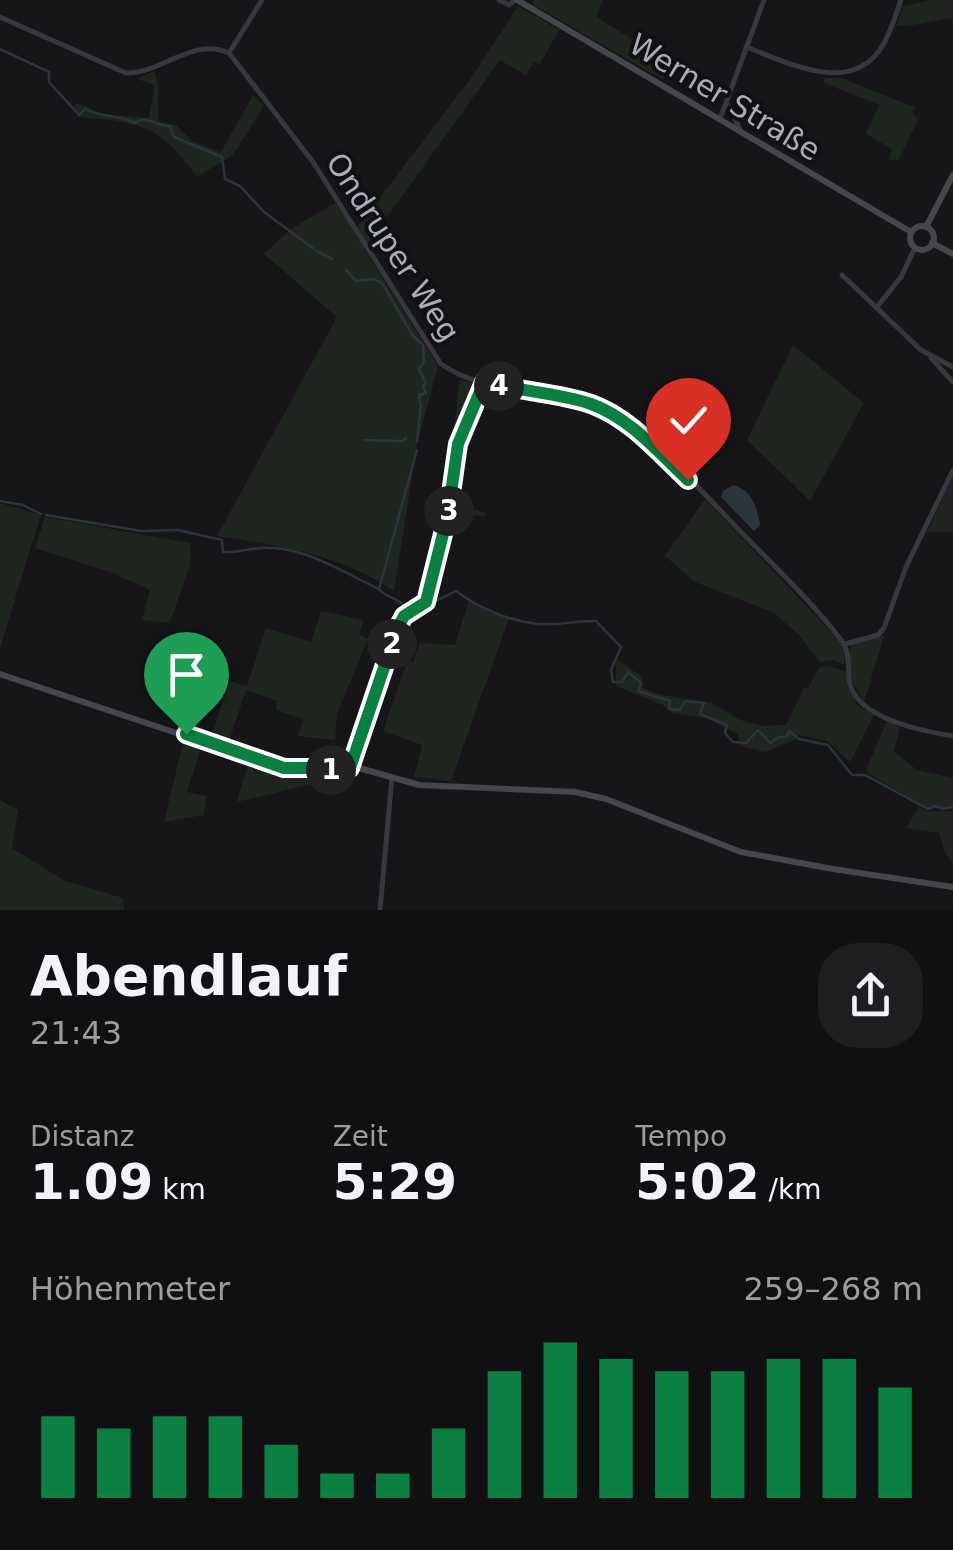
<!DOCTYPE html>
<html lang="de">
<head>
<meta charset="utf-8">
<style>
	body { margin:0; font-family:"DejaVu Sans",sans-serif; background:#1e1e20; color:#f1f3f6; height:100vh; display:flex; flex-direction:column; font-size:38px; white-space:nowrap }
	* { box-sizing:border-box; margin:0 }
	p { font-size:32px; color:#9c9d9f }
	.icon { flex:none; width:55px; height:55px; fill:none; stroke:currentColor; stroke-width:2; stroke-linecap:round; stroke-linejoin:round }
	.map { position:relative; height:910px; overflow:hidden }
	.side { display:flex; flex-direction:column; background:#101012; flex:1 }
	.side>* { flex:none }
	.pin { position:absolute; display:grid; place-items:center; width:85px; height:85px; color:#fff; margin:-102px -42px; border-radius:50% 50% 50% 0; rotate:-45deg; box-shadow:0 0 10px #0007 }
	.pin .icon { rotate:45deg }
	.km { position:absolute; width:50px; height:50px; margin:-25px; border-radius:50%; background:#222; color:#fff; font-size:28px; line-height:50px; text-align:center }
	.round { display:grid; place-items:center; flex:none; width:105px; height:105px; border-radius:40px; background:#1e1e20 }
	.summary { display:flex; align-items:center; justify-content:space-between; height:170px; padding:0 30px }
	h1 { font-size:55px; font-weight:700; line-height:75px }
	.metrics { display:grid; grid-template-columns:repeat(3,1fr); gap:15px; height:170px; padding:10px 30px }
	.metrics div { display:grid; align-content:center }
	.metrics b { font-size:50px; font-weight:700 }
	.metrics small { font-size:28px; font-weight:400 }
	.metrics p { font-size:28px }
	.chart { height:280px; padding:20px 30px }
	.chart p { display:flex; justify-content:space-between }
	.chart svg { width:100%; height:180px; margin-top:10px; stroke:#0b8043; stroke-width:6 }
	.map>svg:first-child { display:block }
	.green { fill:#1e261f }
	.water { fill:#2c353c }
	.lines { fill:none; stroke-linecap:round; stroke-linejoin:round }
	.stream { stroke:#2c353c; stroke-width:2.5 }
	.street { stroke:#37383d; stroke-width:5 }
	.secondary { stroke:#45474d; stroke-width:6 }
	.route-casing { stroke:#fff; stroke-width:20 }
	.route { stroke:#0b8043; stroke-width:12 }
	.labels { text-anchor:middle; dominant-baseline:central; stroke-width:8; stroke-linejoin:round; paint-order:stroke }
	.street-label { font-size:30px; fill:#a8adb8; stroke:#111113 }
</style>
</head>
<body>
<div class="map">
<svg width="953" height="910" viewBox="0 0 953 910">
	<rect width="100%" height="100%" fill="#161618"/>
	<!-- green -->
	<g class="green">
		<path d="M 534,0 L 603,0 L 596,17 L 669,62 L 663,79 L 649,72 L 532,4 Z"/>
		<path d="M 930,0 L 953,0 L 953,18 C 934,20 914,27 896,26 L 903,6 Z"/>
		<path d="M 518,6 L 559,30 L 540,64 L 534,62 L 526,75 L 500,60 L 364,249 L 438,366 L 417,445 L 394,591 C 340,554 280,546 217,536 L 337,317 L 264,254 L 291,229 L 335,203 L 355,230 L 471,78 Z"/>
		<path d="M 154,71 L 158,84 L 159,122 L 176,125 L 193,142 L 221,152 L 253,95 L 264,106 L 233,155 L 197,177 C 160,125 141,122 78,117 L 72,107 L 78,103 L 103,114 L 149,118 L 155,85 L 137,79 Z"/>
		<path d="M 824,78 L 841,78 L 916,108 L 912,111 L 918,120 L 898,161 L 888,159 L 892,149 L 866,134 L 879,105 L 824,83 Z"/>
		<path d="M 793,345 L 864,403 L 810,501 L 747,440 Z"/>
		<path d="M 460,379 L 478,385 L 480,389 L 459,437 L 453,435 Z"/>
		<path d="M 493,389 C 470,437 463,451 461,505 L 486,513 L 485,516 L 460,514 L 437,592 L 430,593 L 451,515 L 460,445 L 485,390 Z"/>
		<path d="M 953,476 L 953,532 L 927,532 Z"/>
		<path d="M 705,499 L 843,645 L 845,665 L 834,660 L 820,662 L 799,635 L 774,613 L 695,582 L 665,556 Z"/>
		<path d="M 0,503 L 41,515 L 0,648 Z"/>
		<path d="M 45,517 L 191,543 L 190,564 L 170,623 L 142,620 L 150,590 L 110,572 L 35,548 Z"/>
		<path d="M 469,600 L 509,618 L 451,781 L 414,777 L 422,745 L 383,731 L 407,662 L 413,662 L 420,643 L 455,645 Z"/>
		<path d="M 321,611 L 364,620 L 359,634 L 368,639 L 337,714 L 335,740 L 298,736 L 303,719 L 276,710 L 277,701 L 246,690 L 228,744 L 211,738 L 229,681 L 247,686 L 266,628 L 311,642 Z"/>
		<path d="M 884,636 L 864,702 C 853,686 843,663 852,644 Z"/>
		<path d="M 616,659 L 642,677 L 643,688 L 658,694 L 712,703 L 740,720 L 762,726 L 786,725 L 804,688 L 808,688 L 819,668 L 826,666 L 846,671 L 856,704 L 874,715 L 850,762 L 827,741 L 798,735 L 797,739 L 765,752 L 741,746 L 738,734 L 709,719 L 672,713 L 663,705 L 616,686 Z"/>
		<path d="M 887,721 L 900,727 L 894,752 L 917,770 L 953,778 L 953,808 L 927,808 L 865,772 Z"/>
		<path d="M 184,738 L 202,745 L 187,792 L 206,796 L 204,815 L 164,822 Z"/>
		<path d="M 248,763 L 278,775 L 316,777 L 316,783 L 237,802 Z"/>
		<path d="M 0,800 L 18,810 L 12,848 L 65,881 L 123,898 L 124,910 L 0,910 Z"/>
		<path d="M 919,807 L 927,811 L 953,811 L 953,862 L 945,853 L 939,833 L 906,828 Z"/>
	</g>
	<!-- water -->
	<path class="water" d="M 733,485 C 752,490 757,507 760,525 L 754,531 L 721,497 L 723,491 Z"/>
	<g class="lines">
		<!-- stream -->
		<g class="stream">
			<path d="M 0,49 L 49,72 L 49,82 L 79,115 L 85,109 C 101,118 119,114 135,123 C 148,114 157,127 170,126 L 174,137 L 222,157 L 225,179 L 240,186 L 264,212 L 314,249"/>
			<path d="M 317,251 L 332,259"/>
			<path d="M 346,270 L 356,281 L 374,279 L 382,283 L 413,336 L 423,345 L 424,362 L 419,369 L 426,384 L 423,386 L 426,393 L 419,395 L 421,408 L 417,441"/>
			<path d="M 364,440 L 402,441 L 406,438"/>
			<path d="M 0,501 L 23,505 L 41,514"/>
			<path d="M 46,515 L 141,531 L 178,530 L 222,540 L 223,552 C 237,553 247,549 261,548 C 303,545 342,572 379,589"/>
			<path d="M 432,603 L 456,591 C 480,609 510,621 538,624 C 558,626 577,620 596,621 L 621,647 L 611,670 L 613,682 L 622,682 L 628,672 L 641,683 L 638,691 L 670,701 L 669,709 L 680,710 L 685,701 L 704,703 L 700,714 L 727,725 L 725,733 L 733,742 L 746,743 L 758,730 L 770,743 L 779,737 L 787,737 L 789,731 L 799,739 L 828,745 L 852,775 L 865,775 L 928,809 L 936,806 L 943,809 L 953,807"/>
			<path d="M 409,610 C 398,597 386,598 379,589 L 417,450"/>
			<path d="M 417,613 L 430,608"/>
		</g>
		<!-- street -->
		<g class="street">
			<path d="M 499,0 L 509,5 L 515,0"/>
			<path d="M 0,17 L 126,73 C 161,74 194,36 229,53 L 313,162 L 441,364 C 487,396 545,387 594,406 C 643,424 706,496 743,534 C 776,568 813,603 841,640 C 851,652 847,670 850,684 C 859,719 922,731 953,736"/>
			<path d="M 746,47 C 789,63 852,97 883,45 C 891,31 896,15 901,0"/>
			<path d="M 229,53 L 262,0"/>
			<path d="M 727,104 L 740,129"/>
			<path d="M 720,119 L 764,0"/>
			<path d="M 842,275 L 921,350 L 953,367"/>
			<path d="M 877,307 L 901,277 L 915,248"/>
			<path d="M 931,358 L 953,382"/>
			<path d="M 845,644 L 878,635 L 884,628 L 906,567 L 953,470"/>
			<path d="M 349,769 L 397,629 L 405,616 L 426,603 L 448,514 L 458,444 L 485,382"/>
			<path d="M 380,910 L 392,777"/>
		</g>
		<!-- secondary -->
		<g class="secondary">
			<path d="M 517,0 L 911,232"/>
			<circle cx="922" cy="238" r="12"/>
			<path d="M 926,227 L 953,175"/>
			<path d="M 932,243 L 953,254"/>
			<path d="M 0,674 L 284,769 L 359,768 L 419,785 L 575,792 L 606,799 L 741,852 L 833,869 L 953,887"/>
		</g>
	</g>
	<g class="lines">
		<defs>
			<path id="route" d="M 186,734 L 284,768 L 350,768 L 397,629 L 404,616 L 426,602 L 448,514 L 458,444 L 484,382 C 518,391 560,393 591,404 C 630,418 658,452 688,480"/>
		</defs>
		<!-- route casing -->
		<use href="#route" class="route-casing"/>
		<!-- route -->
		<use href="#route" class="route"/>
	</g>
	<g class="labels">
		<!-- street labels -->
		<g class="street-label">
			<text transform="translate(725 97) rotate(31)">Werner Straße</text>
			<text transform="translate(393 247) rotate(57)">Ondruper Weg</text>
		</g>
	</g>
</svg>
<div class="pin" style="left:186px;top:734px;background:#1e9e55"><svg class="icon" aria-label="arrive" viewBox="0 0 24 24"><path d="M6 21V4h12l-3 4 3 4H6"/></svg></div>
<div class="pin" style="left:688px;top:480px;background:#d93025"><svg class="icon" aria-label="check" viewBox="0 0 24 24"><path d="M5 12l5 5 9-10"/></svg></div>
<b class="km" style="left:331px;top:770px">1</b>
<b class="km" style="left:392px;top:644px">2</b>
<b class="km" style="left:449px;top:511px">3</b>
<b class="km" style="left:499px;top:386px">4</b>
</div>
<section class="side">
<div class="summary"><div><h1>Abendlauf</h1><p>21:43</p></div><a class="round"><svg class="icon" aria-label="share" viewBox="0 0 24 24"><path d="M12 15V3M7 8l5-5 5 5M5 13v7h14v-7"/></svg></a></div>
<div class="metrics">
<div><p>Distanz</p><b>1.09<small> km</small></b></div>
<div><p>Zeit</p><b>5:29</b></div>
<div><p>Tempo</p><b>5:02<small> /km</small></b></div>
</div>
<div class="chart"><p><span>Höhenmeter</span>259–268 m</p>
<svg viewBox="0 0 160 44" preserveAspectRatio="none"><path d="M5 44V24M15 44V27M25 44V24M35 44V24M45 44V31M55 44V38M65 44V38M75 44V27M85 44V13M95 44V6M105 44V10M115 44V13M125 44V13M135 44V10M145 44V10M155 44V17"/></svg>
</div>
</section>
</body>
</html>
